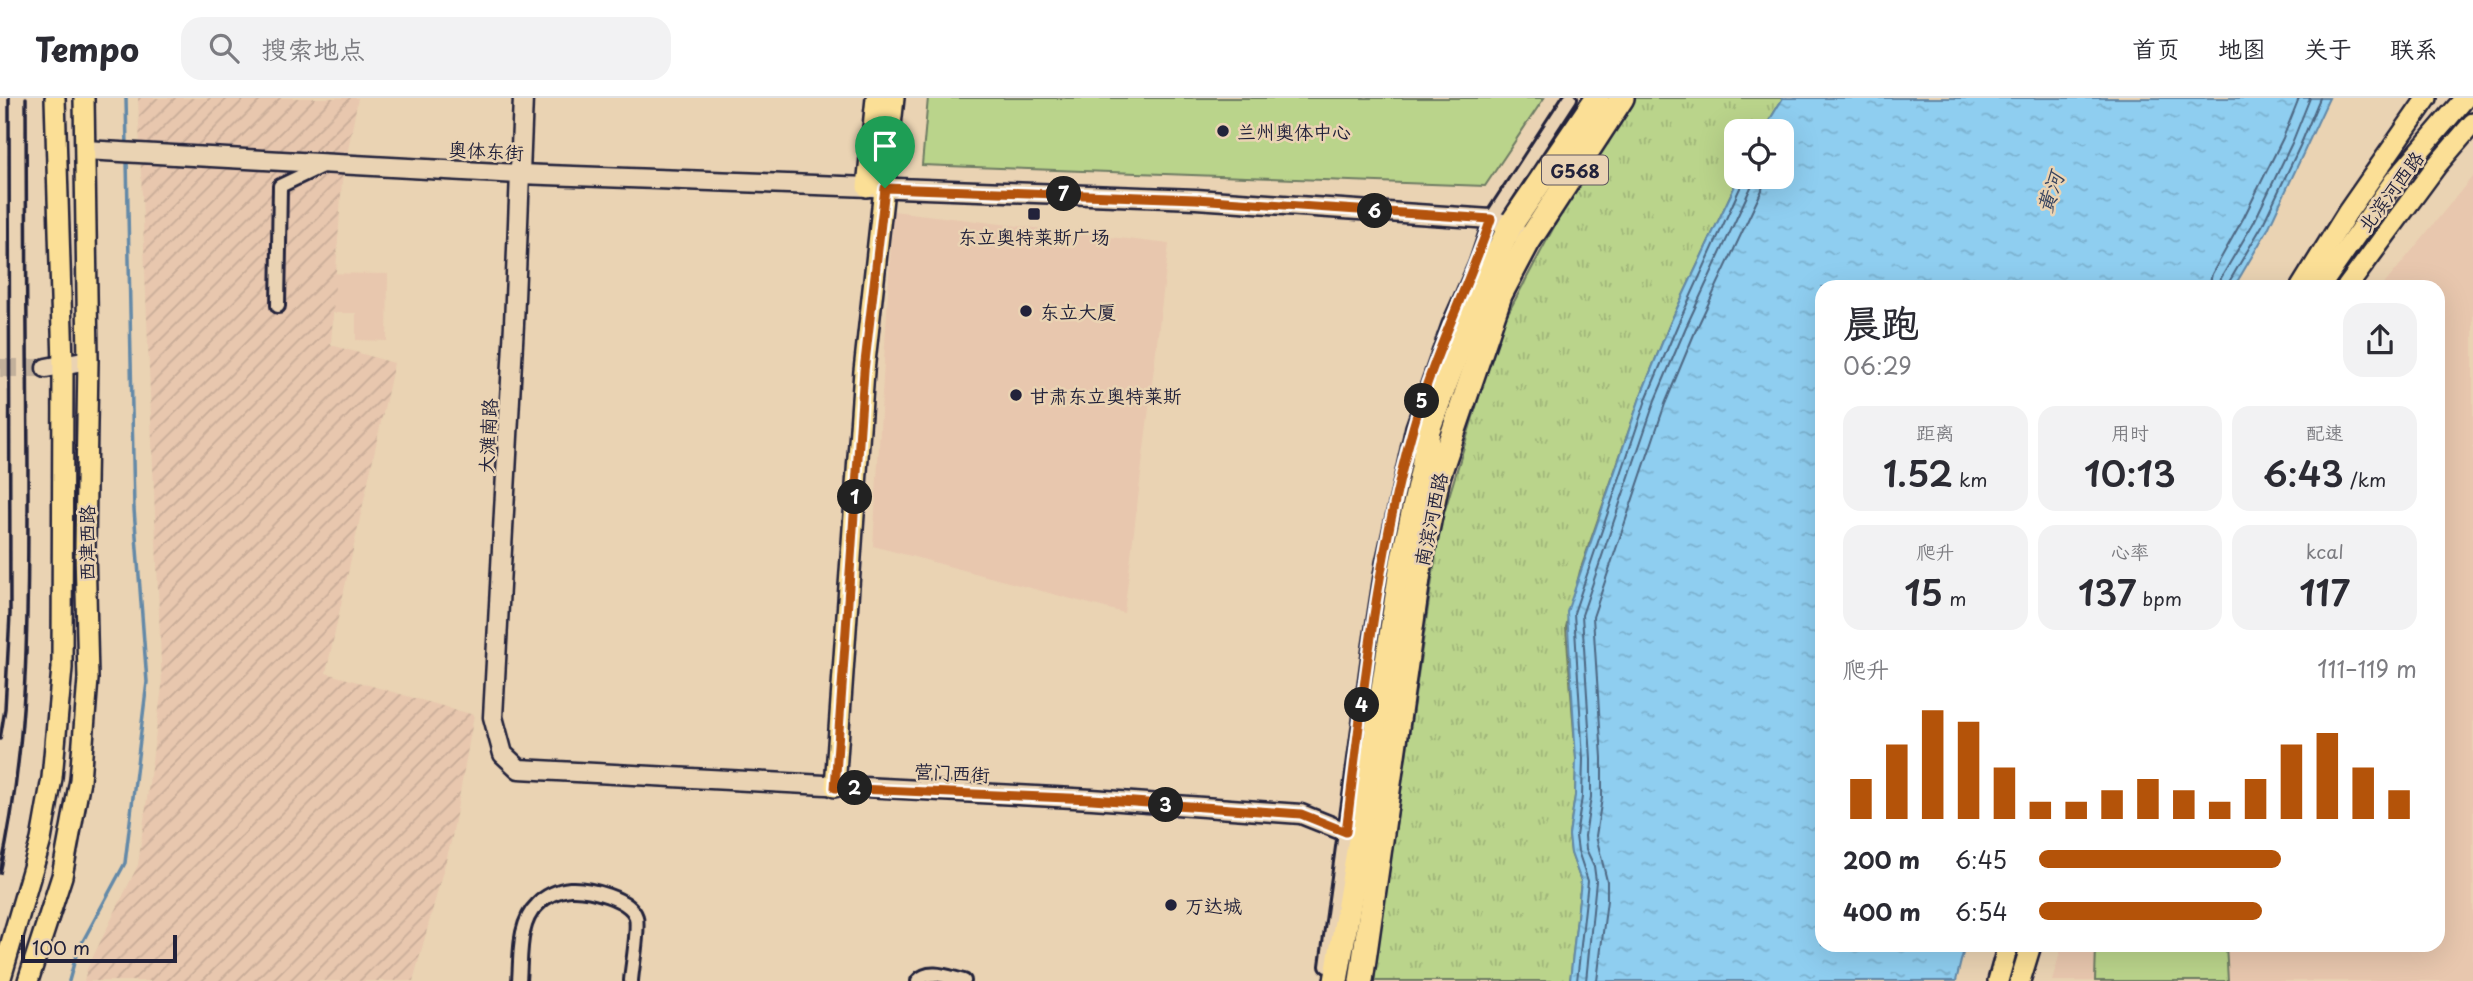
<!DOCTYPE html>
<html lang="zh">
<head>
<meta charset="utf-8">
<style>
	body { margin:0; font-family:"Playpen Sans","LXGW WenKai TC",sans-serif; background:#f2f2f3; color:#2b2b33; height:100vh; display:flex; flex-direction:column; font-size:26px; white-space:nowrap }
	* { box-sizing:border-box; margin:0 }
	p { font-size:23px; color:#7c7c81 }
	.icon { flex:none; width:38px; height:38px; fill:none; stroke:currentColor; stroke-width:2; stroke-linecap:round; stroke-linejoin:round }
	.map { position:relative; flex:1; overflow:hidden }
	.panel { position:absolute; left:1815px; top:182px; width:630px; height:672px; display:flex; flex-direction:column; background:#fff; border-radius:21px; box-shadow:0 7px 28px #0002 }
	.panel>* { flex:none }
	.controls { position:absolute; left:1724px; top:21px; display:grid; gap:14px }
	.controls a { display:grid; place-items:center; width:70px; height:70px; border-radius:14px; background:#fff; box-shadow:0 7px 28px #0002; font-size:35px }
	.scale { position:absolute; left:21px; bottom:18px; width:156px; box-sizing:border-box; padding-left:7px; border:4px solid #22223b; border-top:0; font-size:19px; line-height:24px; white-space:nowrap; color:#22223b; -webkit-text-stroke:5px #ead3b3; paint-order:stroke }
	.pin { position:absolute; display:grid; place-items:center; width:60px; height:60px; color:#fff; margin:-72px -30px; border-radius:50% 50% 50% 0; rotate:-45deg; box-shadow:0 0 7px #0007 }
	.pin .icon { rotate:45deg }
	.km { position:absolute; width:35px; height:35px; margin:-18px; border-radius:50%; background:#222; color:#fff; font-size:19px; line-height:35px; text-align:center }
	.round { display:grid; place-items:center; flex:none; width:74px; height:74px; border-radius:21px; background:#f2f2f3 }
	.summary { display:flex; align-items:center; justify-content:space-between; height:119px; padding:0 28px }
	h1 { font-size:38px; font-weight:600; line-height:52px }
	.stats { display:grid; grid-template-columns:repeat(3,1fr); gap:10px; height:119px; padding:7px 28px }
	.stats div { display:grid; align-content:center; border-radius:18px; background:#f2f2f3; text-align:center }
	.stats b { font-size:35px; font-weight:600 }
	.stats small { font-size:19px; font-weight:400 }
	.stats p { font-size:19px }
	.chart { height:196px; padding:14px 28px }
	.chart p { display:flex; justify-content:space-between }
	.chart svg { width:100%; height:126px; margin-top:7px; stroke:#b45309; stroke-width:6 }
	ul { padding:0 28px; list-style:none; font-size:23px }
	li { display:grid; grid-template-columns:112px 84px 1fr; align-items:center; height:52px }
	li i { height:18px; border-radius:9px; background:#b45309 }
	header { display:flex; align-items:center; gap:42px; box-sizing:border-box; height:98px; padding:0 35px; background:#fff; border-bottom:2px solid #e1e1e2 }
	header strong { font-size:33px }
	nav { display:flex; gap:38px; margin-inline-start:auto; font-size:24px }
	.search { width:490px; height:63px; background:#f2f2f3; display:flex; align-items:center; gap:18px; box-sizing:border-box; padding:0 24px; border-radius:21px; color:#7c7c81; font-size:26px }
	.map>svg:first-child { display:block }
	.built { fill:#e8c7ae }
	.industrial { fill:url(#industrial-furrows) }
	.grass { fill:#bad48b; stroke:#6e7b63; stroke-width:2 }
	.park { fill:url(#park-tufts); stroke:#6e7b63; stroke-width:2 }
	.water { fill:url(#water-ripples); stroke:#6389a8; stroke-width:2 }
	.lines { fill:none; stroke-linecap:round; stroke-linejoin:round }
	.shore { stroke:#4e6783; stroke-width:2 }
	.stream { stroke:#6389a8; stroke-width:3.5 }
	.secondary-tunnel { stroke:#c2b09b; stroke-width:18; stroke-dasharray:18 9; stroke-linecap:butt }
	.street-casing { stroke:#22223b; stroke-width:18 }
	.secondary-casing { stroke:#22223b; stroke-width:23 }
	.primary-casing { stroke:#22223b; stroke-width:24 }
	.highway-casing { stroke:#22223b; stroke-width:28 }
	.street { stroke:#ead3b3; stroke-width:12 }
	.secondary { stroke:#ead3b3; stroke-width:18 }
	.primary { stroke:#fbdf96; stroke-width:19 }
	.highway { stroke:#fbdf96; stroke-width:23 }
	.rail { stroke:#22223b; stroke-width:3.5 }
	.route-casing { stroke:#fff; stroke-width:14 }
	.route { stroke:#b45309; stroke-width:9 }
	.poi-dot { fill:#22223b; stroke:#ead3b3; stroke-width:2.5 }
	.labels { text-anchor:middle; dominant-baseline:central; stroke-width:5; stroke-linejoin:round; paint-order:stroke }
	.shield { fill:#ead3b3; stroke:#5e575f; stroke-width:2 }
	.shield-label { font-size:18px; font-weight:bold; fill:#22223b }
	.poi-label { font-size:19px; fill:#22223b; stroke:#ead3b3; text-anchor:start }
	.street-label { font-size:19px; fill:#22223b; stroke:#ead3b3 }
	.water-label { font-size:21px; font-style:italic; fill:#38445f; stroke:#ead3b3 }
</style>
</head>
<body>
<header>
<strong>Tempo</strong>
<div class="search"><svg class="icon" aria-label="search" viewBox="0 0 24 24"><circle cx="10" cy="10" r="6"/><path d="M15 15l6 6"/></svg>搜索地点</div>
<nav><a>首页</a><a>地图</a><a>关于</a><a>联系</a></nav>
</header>
<div class="map">
<svg width="2473" height="883" viewBox="0 0 2473 883">
	<defs>
		<pattern id="industrial-furrows" width="10" height="10" patternUnits="userSpaceOnUse" patternTransform="scale(1.75)"><rect width="10" height="10" fill="#e8c7ae"/><path d="M-1 1l2-2M0 10L10 0M9 11l2-2" fill="none" stroke="#c7ab97"/></pattern>
		<pattern id="park-tufts" width="24" height="20" patternUnits="userSpaceOnUse" patternTransform="scale(1.75)"><rect width="24" height="20" fill="#bad48b"/><path d="M3 7l-1-3M5 7V3M7 7l1-3M15 17l-1-3M17 17v-4M19 17l1-3" fill="none" stroke="#a0b679"/></pattern>
		<pattern id="water-ripples" width="26" height="14" patternUnits="userSpaceOnUse" patternTransform="scale(1.75)"><rect width="26" height="14" fill="#8fcef0"/><path d="M2 4q2-2 4 0t4 0M15 11q2-2 4 0t4 0" fill="none" stroke="#7bb1cf"/></pattern>
	</defs>
	<rect width="100%" height="100%" fill="#ead3b3"/>
	<filter id="ink" filterUnits="userSpaceOnUse"><feTurbulence type="fractalNoise" baseFrequency=".0143" numOctaves="2"/><feDisplacementMap in="SourceGraphic" scale="14" xChannelSelector="R" yChannelSelector="G"/><feConvolveMatrix kernelMatrix="1 2 1 2 8 2 1 2 1" color-interpolation-filters="sRGB"/></filter>
	<g filter="url(#ink)">
		<!-- built -->
		<g class="built">
			<path d="M 2473,78 L 2473,883 L 2052,883 L 2062,847 L 2438,847 L 2438,189 L 2382,189 Z"/>
			<path d="M 893,113 L 1169,146 L 1124,515 L 873,448 Z"/>
			<path d="M 310,175 L 388,176 L 387,243 L 356,242 L 356,215 L 309,215 Z"/>
		</g>
		<!-- industrial -->
		<path class="industrial" d="M 138,0 L 358,0 L 342,83 L 331,247 L 394,265 L 326,575 L 474,617 L 451,744 L 413,883 L 84,883 L 87,871 L 138,767 L 162,589 Z"/>
		<!-- grass -->
		<g class="grass">
			<path d="M 928,0 L 1544,0 L 1485,88 L 922,67 Z"/>
			<path d="M 2096,847 L 2226,847 L 2228,883 L 2095,883 Z"/>
		</g>
		<!-- park -->
		<path class="park" d="M 1636,0 L 1783,0 L 1763,33 L 1736,33 L 1736,79 L 1739,79 L 1671,223 L 1641,297 L 1580,473 L 1566,529 L 1576,661 L 1575,698 L 1569,737 L 1571,755 L 1581,783 L 1570,883 L 1373,883 L 1440,428 L 1500,230 L 1570,99 Z"/>
		<!-- water -->
		<path class="water" d="M 1783,0 L 2329,0 L 2268,131 L 2234,189 L 1822,189 L 1822,847 L 1965,847 L 1956,883 L 1570,883 L 1581,783 L 1571,755 L 1569,737 L 1575,698 L 1576,661 L 1567,514 L 1641,297 L 1671,223 L 1739,79 L 1782,79 L 1782,33 L 1763,33 Z"/>
		<g class="lines">
			<!-- shore -->
			<g class="shore">
				<path d="M 2209,189 L 2212,176 L 2244,119 L 2283,40 L 2299,0"/>
				<path d="M 2220,189 L 2221,180 L 2254,124 L 2292,45 L 2310,0"/>
				<path d="M 2229,189 L 2229,184 L 2262,128 L 2300,48 L 2320,0"/>
				<path d="M 1577,883 L 1588,783 L 1578,753 L 1576,738 L 1582,699 L 1583,661 L 1574,515 L 1647,299 L 1678,226 L 1745,79"/>
				<path d="M 1586,883 L 1596,783 L 1594,768 L 1586,751 L 1585,738 L 1591,699 L 1591,661 L 1582,517 L 1655,302 L 1686,229 L 1752,87 L 1753,79"/>
				<path d="M 1597,883 L 1607,802 L 1607,783 L 1596,738 L 1602,700 L 1602,660 L 1593,519 L 1665,306 L 1695,234 L 1762,92 L 1764,79"/>
			</g>
			<!-- stream -->
			<g class="stream">
				<path d="M 126,0 L 127,50"/>
				<path d="M 69,883 L 77,854 L 125,765 L 147,584 L 134,411 L 127,62"/>
			</g>
			<!-- secondary-tunnel -->
			<path class="secondary-tunnel" d="M 0,270 L 46,270"/>
			<defs>
				<g id="street">
					<path d="M 278,208 L 280,88 L 324,67"/>
					<path d="M 1327,868 L 1370,549 L 1383,465 L 1413,329 L 1449,227 L 1476,166 L 1491,121 L 1570,0"/>
					<path d="M 519,883 C 521,858 518,825 537,807 C 545,798 558,792 570,791 C 588,790 630,800 636,819 C 639,832 632,868 631,883"/>
					<path d="M 918,883 C 929,870 950,880 964,883"/>
				</g>
				<g id="secondary">
					<path d="M 523,0 L 514,226 L 493,619 L 503,656 L 519,671 L 1092,701 L 1301,716 L 1346,734 L 1374,738"/>
					<path d="M 85,52 L 519,76 L 1196,101 L 1491,121 L 1510,128 L 1517,135"/>
					<path d="M 46,270 L 88,262"/>
				</g>
				<g id="primary">
					<path d="M 867,89 L 876,0"/>
					<path d="M 2301,189 L 2347,115 L 2427,0"/>
					<path d="M 2320,189 L 2394,83 L 2465,0"/>
					<path d="M 2347,189 L 2437,67 L 2473,25"/>
					<path d="M 835,689 L 864,273 L 894,0"/>
					<path d="M 0,883 L 41,742 L 52,680 L 62,570 L 63,266 L 55,0"/>
					<path d="M 28,883 L 62,778 L 80,682 L 88,581 L 85,450 L 88,262 L 84,0"/>
					<path d="M 1998,883 L 2008,847"/>
					<path d="M 2020,883 L 2031,847"/>
				</g>
				<g id="highway">
					<path d="M 1336,883 L 1361,736 L 1402,465 L 1423,370 L 1428,332 L 1480,193 L 1510,128 L 1597,0"/>
					<path d="M 1361,883 L 1420,467 L 1438,379 L 1500,197 L 1528,144 L 1622,0"/>
				</g>
			</defs>
			<!-- street casing -->
			<use href="#street" class="street-casing"/>
			<!-- secondary casing -->
			<use href="#secondary" class="secondary-casing"/>
			<!-- primary casing -->
			<use href="#primary" class="primary-casing"/>
			<!-- highway casing -->
			<use href="#highway" class="highway-casing"/>
			<!-- street -->
			<use href="#street" class="street"/>
			<!-- secondary -->
			<use href="#secondary" class="secondary"/>
			<!-- primary -->
			<use href="#primary" class="primary"/>
			<!-- highway -->
			<use href="#highway" class="highway"/>
			<!-- rail -->
			<g class="rail">
				<path d="M 0,641 L 5,611 L 10,516 L 9,0"/>
				<path d="M 0,775 C 30,642 28,506 28,370 C 27,247 26,123 26,0"/>
			</g>
		</g>
	</g>
	<g class="lines" filter="url(#ink)">
		<defs>
			<path id="route" d="M 885,90 L 1196,101 L 1491,121 C 1467,191 1433,258 1413,330 C 1376,462 1363,599 1346,734 L 1301,716 L 1092,701 L 835,690 L 864,273 Z"/>
		</defs>
		<!-- route casing -->
		<use href="#route" class="route-casing"/>
		<!-- route -->
		<use href="#route" class="route"/>
	</g>
	<!-- markers -->
	<g class="poi-dot">
		<circle cx="1223" cy="33" r="7"/>
		<rect x="1027" y="109" width="14" height="14" rx="3.5"/>
		<circle cx="1026" cy="213" r="7"/>
		<circle cx="1016" cy="297" r="7"/>
		<circle cx="1171" cy="807" r="7"/>
	</g>
	<g class="labels">
		<!-- shield labels -->
		<rect class="shield" x="1542" y="57.5" width="66" height="29" rx="5"/>
		<g class="shield-label">
			<text x="1575" y="72">G568</text>
		</g>
		<!-- poi labels -->
		<g class="poi-label">
			<text x="1237" y="33">兰州奥体中心</text>
			<text x="1034" y="138" text-anchor="middle">东立奥特莱斯广场</text>
			<text x="1040" y="213">东立大厦</text>
			<text x="1030" y="297">甘肃东立奥特莱斯</text>
			<text x="1185" y="807">万达城</text>
		</g>
		<!-- street labels -->
		<g class="street-label">
			<text transform="translate(486 52) rotate(3)">奥体东街</text>
			<text transform="translate(2390 93) rotate(-53)">北滨河西路</text>
			<text transform="translate(487 338) rotate(-87)">大滩南路</text>
			<text transform="translate(1430 421) rotate(-78)">南滨河西路</text>
			<text transform="translate(86 445) rotate(-90)">西津西路</text>
			<text transform="translate(952 674) rotate(3)">营门西街</text>
		</g>
		<!-- water labels -->
		<g class="water-label">
			<text transform="translate(2049 94) rotate(-71)">黄河</text>
		</g>
	</g>
</svg>
<div class="controls">
<a><svg class="icon" aria-label="locate" viewBox="0 0 24 24"><circle cx="12" cy="12" r="6"/><path d="M12 2v4M12 18v4M2 12h4M18 12h4"/></svg></a>
</div>
<div class="scale">100 m</div>
<div class="pin" style="left:885px;top:90px;background:#1e9e55"><svg class="icon" aria-label="arrive" viewBox="0 0 24 24"><path d="M6 21V4h12l-3 4 3 4H6"/></svg></div>
<b class="km" style="left:855px;top:399px">1</b>
<b class="km" style="left:855px;top:690px">2</b>
<b class="km" style="left:1166px;top:707px">3</b>
<b class="km" style="left:1362px;top:607px">4</b>
<b class="km" style="left:1422px;top:303px">5</b>
<b class="km" style="left:1375px;top:113px">6</b>
<b class="km" style="left:1064px;top:96px">7</b>
<section class="panel">
<div class="summary"><div><h1>晨跑</h1><p>06:29</p></div><a class="round"><svg class="icon" aria-label="share" viewBox="0 0 24 24"><path d="M12 15V3M7 8l5-5 5 5M5 13v7h14v-7"/></svg></a></div>
<div class="stats">
<div><p>距离</p><b>1.52<small> km</small></b></div>
<div><p>用时</p><b>10:13</b></div>
<div><p>配速</p><b>6:43<small> /km</small></b></div>
</div>
<div class="stats">
<div><p>爬升</p><b>15<small> m</small></b></div>
<div><p>心率</p><b>137<small> bpm</small></b></div>
<div><p>kcal</p><b>117</b></div>
</div>
<div class="chart"><p><span>爬升</span>111–119 m</p>
<svg viewBox="0 0 160 44" preserveAspectRatio="none"><path d="M5 44V30M15 44V18M25 44V6M35 44V10M45 44V26M55 44V38M65 44V38M75 44V34M85 44V30M95 44V34M105 44V38M115 44V30M125 44V18M135 44V14M145 44V26M155 44V34"/></svg>
</div>
<ul>
<li><b>200 m</b>6:45<i style="width:64%"></i></li>
<li><b>400 m</b>6:54<i style="width:59%"></i></li>
</ul>
</section>
</div>
</body>
</html>
